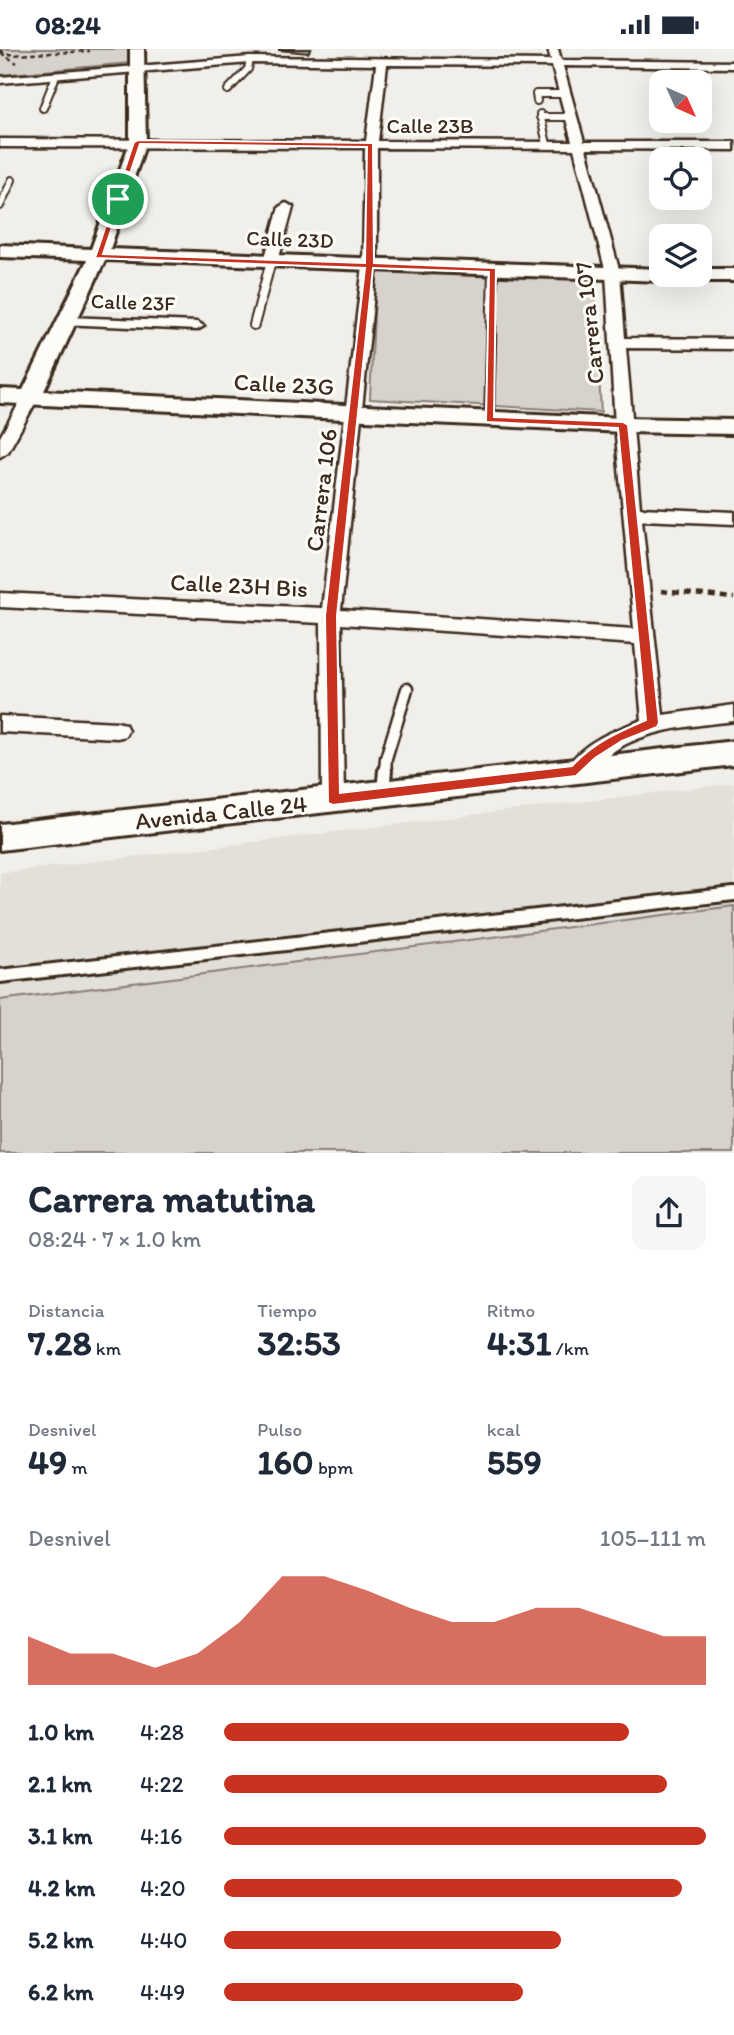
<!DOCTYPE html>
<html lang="es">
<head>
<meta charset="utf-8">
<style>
	body { margin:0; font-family:Itim,sans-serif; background:#f6f6f7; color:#1f2937; height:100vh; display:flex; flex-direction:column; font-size:26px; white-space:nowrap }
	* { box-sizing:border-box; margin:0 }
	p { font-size:23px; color:#747a83 }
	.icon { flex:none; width:38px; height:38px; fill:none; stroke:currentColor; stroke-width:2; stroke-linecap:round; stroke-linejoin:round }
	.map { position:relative; height:1104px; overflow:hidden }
	.sheet { display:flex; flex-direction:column; background:#fff; flex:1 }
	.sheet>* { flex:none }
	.needle { width:46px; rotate:135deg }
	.tools { position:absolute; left:649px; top:21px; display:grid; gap:14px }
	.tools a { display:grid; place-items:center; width:63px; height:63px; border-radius:14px; background:#fff; box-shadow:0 7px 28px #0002; font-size:35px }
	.pin { position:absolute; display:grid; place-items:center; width:60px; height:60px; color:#fff; margin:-30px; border:4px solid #fff; border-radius:50%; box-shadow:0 2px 7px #0007 }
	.round { display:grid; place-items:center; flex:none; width:74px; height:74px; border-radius:14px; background:#f6f6f7 }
	.summary { display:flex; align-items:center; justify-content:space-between; height:119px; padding:0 28px }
	h1 { font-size:38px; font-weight:700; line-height:52px }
	.stats { display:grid; grid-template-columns:repeat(3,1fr); gap:10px; height:119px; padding:7px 28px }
	.stats div { display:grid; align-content:center }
	.stats b { font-size:35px; font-weight:700 }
	.stats small { font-size:19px; font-weight:400 }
	.stats p { font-size:19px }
	.chart { height:196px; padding:14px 28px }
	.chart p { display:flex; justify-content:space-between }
	.chart svg { width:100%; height:126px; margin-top:7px; fill:#c8321e; opacity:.7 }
	ul { padding:0 28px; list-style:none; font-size:23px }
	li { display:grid; grid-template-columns:112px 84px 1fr; align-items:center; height:52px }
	li i { height:18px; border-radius:9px; background:#c8321e }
	.status { display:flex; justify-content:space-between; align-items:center; height:49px; padding:0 35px; background:#fff; direction:ltr }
	.status svg { height:19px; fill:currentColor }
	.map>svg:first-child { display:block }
	.built { fill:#e3e0da }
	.green { fill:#d7d2cc; stroke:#897e75; stroke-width:2 }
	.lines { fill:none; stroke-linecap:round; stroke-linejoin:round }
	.lane-far3-casing { stroke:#3b2a1e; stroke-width:10 }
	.lane-far2-casing { stroke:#3b2a1e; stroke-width:12 }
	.lane-far1-casing { stroke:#3b2a1e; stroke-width:15 }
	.lane-casing { stroke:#3b2a1e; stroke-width:18 }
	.street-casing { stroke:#3b2a1e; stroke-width:5 }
	.secondary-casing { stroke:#3b2a1e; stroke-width:6 }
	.path-far1 { stroke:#3b2a1e; stroke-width:2.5; stroke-dasharray:4.5 3.5; stroke-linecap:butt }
	.path { stroke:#3b2a1e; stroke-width:4.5; stroke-dasharray:7 5; stroke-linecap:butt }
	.lane-far3 { stroke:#fdfcf7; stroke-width:6 }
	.lane-far2 { stroke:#fdfcf7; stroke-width:8 }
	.lane-far1 { stroke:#fdfcf7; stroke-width:10 }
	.lane { stroke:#fdfcf7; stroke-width:12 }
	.street { fill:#fdfcf7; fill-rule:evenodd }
	.secondary { fill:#fdfcf7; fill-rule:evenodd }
	.wall { fill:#a6a29b; stroke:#3b2a1e; stroke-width:2 }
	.route { fill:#c8321e; stroke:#fff; stroke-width:2; fill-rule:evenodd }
	.labels { text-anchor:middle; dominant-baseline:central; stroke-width:6; stroke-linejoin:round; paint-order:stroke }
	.far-street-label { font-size:21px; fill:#3b2a1e; stroke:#fdfcf7 }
	.street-label { font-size:24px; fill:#3b2a1e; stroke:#fdfcf7 }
</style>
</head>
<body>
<div class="status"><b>08:24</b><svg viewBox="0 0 49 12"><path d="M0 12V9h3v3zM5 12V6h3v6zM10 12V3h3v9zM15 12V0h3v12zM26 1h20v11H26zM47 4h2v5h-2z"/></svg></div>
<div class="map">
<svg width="734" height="1104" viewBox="0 0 734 1104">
	<rect width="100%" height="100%" fill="#f1efea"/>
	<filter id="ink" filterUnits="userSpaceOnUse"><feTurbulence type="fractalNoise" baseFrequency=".0143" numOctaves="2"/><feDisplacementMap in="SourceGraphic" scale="14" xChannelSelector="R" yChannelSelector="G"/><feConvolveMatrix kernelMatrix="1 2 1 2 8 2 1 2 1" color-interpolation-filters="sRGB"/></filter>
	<g filter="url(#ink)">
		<!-- built -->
		<path class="built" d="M 734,734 L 734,1104 L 0,1104 L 0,824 Z"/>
		<!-- green -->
		<g class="green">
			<path d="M 0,0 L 131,0 L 130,14 L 0,26 Z"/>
			<path d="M 376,222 L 594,230 L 601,363 L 370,350 Z"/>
			<path d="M 734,857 L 734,1104 L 0,1104 L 0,951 Z"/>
		</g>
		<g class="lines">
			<defs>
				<g id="lane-far3">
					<path d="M 228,41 L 248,20 L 250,11"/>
					<path d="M 537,52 L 536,45 L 565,45"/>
					<path d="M 43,59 L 56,27"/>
					<path d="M 540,65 L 547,95"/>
					<path d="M 540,68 L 572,68"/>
					<path d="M 0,157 L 12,131"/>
				</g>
				<g id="lane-far2">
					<path d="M 254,276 L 271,212"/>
					<path d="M 489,371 L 493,220"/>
				</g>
				<path id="lane-far1" d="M 385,723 L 386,709 L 407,640"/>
				<g id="lane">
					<path d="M 383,744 L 385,721"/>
					<path d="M 0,927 L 734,845"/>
				</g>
				<g id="street">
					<path d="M 548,0 L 558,0 L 561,11 L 734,13 L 734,19 L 563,17 L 584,93 L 734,93 L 734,101 L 586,100 L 620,224 L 625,289 L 734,290 L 734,300 L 626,299 L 640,459 L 734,463 L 734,475 L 642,471 L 663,666 L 734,656 L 734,672 C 695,677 652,679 617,700 C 602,709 587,735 568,728 L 565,722 C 579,694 615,681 642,671 L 635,595 L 341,575 L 344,750 L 341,757 L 333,759 L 325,757 L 322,750 L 321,574 L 0,558 L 0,544 L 322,559 L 363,216 L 365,99 L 0,98 L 0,90 L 366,92 L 376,16 L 250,14 L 0,34 L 0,28 L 250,8 L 551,11 ZM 387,16 L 552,17 L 572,93 L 378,92 ZM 377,99 L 574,100 L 606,224 L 615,376 L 634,580 L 341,561 L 377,216 Z"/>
					<path d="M 286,154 L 293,158 L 278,212 L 276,215 L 266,215 L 264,212 L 279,158 Z"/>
					<path d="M 67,268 L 197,273 L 204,277 L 197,281 L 62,275 L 60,272 L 62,269 Z"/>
					<path d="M 30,344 L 38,349 L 8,403 L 0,408 L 0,388 L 22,349 Z"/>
					<path d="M 0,667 L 117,673 L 125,675 L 128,681 L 125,687 L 117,689 L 0,683 Z"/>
				</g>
				<g id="secondary">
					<path d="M 130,0 L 144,0 L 146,93 L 110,200 L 662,220 L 662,226 L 700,226 L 700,220 L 734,220 L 734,232 L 662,232 L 105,211 L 44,342 L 623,369 L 734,371 L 734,385 L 623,383 L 0,354 L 0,340 L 23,341 L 87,211 L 0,208 L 0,196 L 91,200 L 130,93 Z"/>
					<path d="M 734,692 L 734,716 L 0,801 L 0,775 Z"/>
				</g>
			</defs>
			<!-- lane-far3 casing -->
			<use href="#lane-far3" class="lane-far3-casing"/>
			<!-- lane-far2 casing -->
			<use href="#lane-far2" class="lane-far2-casing"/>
			<!-- lane-far1 casing -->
			<use href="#lane-far1" class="lane-far1-casing"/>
			<!-- lane casing -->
			<use href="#lane" class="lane-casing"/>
			<!-- street casing -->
			<use href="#street" class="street-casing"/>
			<!-- secondary casing -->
			<use href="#secondary" class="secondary-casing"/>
			<!-- path-far1 -->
			<g class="path-far1">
				<path d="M 0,2 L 12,6 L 90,2"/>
				<path d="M 1,4 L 17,14"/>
			</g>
			<!-- path -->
			<path class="path" d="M 661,542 L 734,549"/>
			<!-- lane-far3 -->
			<use href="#lane-far3" class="lane-far3"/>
			<!-- lane-far2 -->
			<use href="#lane-far2" class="lane-far2"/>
			<!-- lane-far1 -->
			<use href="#lane-far1" class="lane-far1"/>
			<!-- lane -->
			<use href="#lane" class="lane"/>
			<!-- street -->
			<use href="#street" class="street"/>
			<!-- secondary -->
			<use href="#secondary" class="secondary"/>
		</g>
		<!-- wall -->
		<path class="wall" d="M 279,0 L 311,0 L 308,4 L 279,1 Z"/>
	</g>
	<!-- route -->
	<path class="route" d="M 138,91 L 373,94 L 374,214 L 496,219 L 494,368 L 623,373 L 628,376 L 659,674 L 657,678 L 622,692 L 595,709 L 576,727 L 333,756 L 328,754 L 325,567 L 365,219 L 95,209 L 134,93 ZM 140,95 L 367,98 L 365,214 L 103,205 ZM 373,219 L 489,223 L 486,373 L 618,379 L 646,671 C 618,683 593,694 572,717 L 340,744 L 337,567 Z"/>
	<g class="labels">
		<!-- far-street labels -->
		<g class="far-street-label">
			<text x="430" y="76">Calle 23B</text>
			<text transform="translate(290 190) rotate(2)">Calle 23D</text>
			<text transform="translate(133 253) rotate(2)">Calle 23F</text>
		</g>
		<!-- street labels -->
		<g class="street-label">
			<text transform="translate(589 274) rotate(-96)">Carrera 107</text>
			<text transform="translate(284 335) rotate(3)">Calle 23G</text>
			<text transform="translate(321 441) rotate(-83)">Carrera 106</text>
			<text transform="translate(239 536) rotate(3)">Calle 23H Bis</text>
			<text transform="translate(221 763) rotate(-6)">Avenida Calle 24</text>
		</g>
	</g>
</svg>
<div class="tools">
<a><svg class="needle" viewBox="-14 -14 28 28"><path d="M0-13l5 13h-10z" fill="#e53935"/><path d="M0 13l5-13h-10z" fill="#747a83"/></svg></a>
<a><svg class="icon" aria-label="locate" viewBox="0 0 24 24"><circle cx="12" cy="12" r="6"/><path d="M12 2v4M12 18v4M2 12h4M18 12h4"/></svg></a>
<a><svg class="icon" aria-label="layers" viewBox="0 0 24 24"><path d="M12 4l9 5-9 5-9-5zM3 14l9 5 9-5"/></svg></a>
</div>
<div class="pin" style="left:118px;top:150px;background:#1e9e55"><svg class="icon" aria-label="arrive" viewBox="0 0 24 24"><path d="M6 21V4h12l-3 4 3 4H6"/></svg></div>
</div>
<section class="sheet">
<div class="summary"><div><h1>Carrera matutina</h1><p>08:24 · 7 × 1.0 km</p></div><a class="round"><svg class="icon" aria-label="share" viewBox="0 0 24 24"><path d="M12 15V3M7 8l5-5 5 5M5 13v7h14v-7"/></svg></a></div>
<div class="stats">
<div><p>Distancia</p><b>7.28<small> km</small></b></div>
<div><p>Tiempo</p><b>32:53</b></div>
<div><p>Ritmo</p><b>4:31<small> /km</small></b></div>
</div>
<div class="stats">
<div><p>Desnivel</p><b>49<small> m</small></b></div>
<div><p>Pulso</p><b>160<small> bpm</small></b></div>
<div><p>kcal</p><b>559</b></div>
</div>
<div class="chart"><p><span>Desnivel</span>105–111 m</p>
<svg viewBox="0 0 160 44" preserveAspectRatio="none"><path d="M0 44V27L10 33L20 33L30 38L40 33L50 22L60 6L70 6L80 11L90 17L100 22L110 22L120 17L130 17L140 22L150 27L160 27V44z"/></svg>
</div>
<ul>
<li><b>1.0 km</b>4:28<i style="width:84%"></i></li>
<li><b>2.1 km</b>4:22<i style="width:92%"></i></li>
<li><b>3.1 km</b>4:16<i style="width:100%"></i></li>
<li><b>4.2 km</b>4:20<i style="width:95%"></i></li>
<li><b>5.2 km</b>4:40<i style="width:70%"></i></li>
<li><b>6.2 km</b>4:49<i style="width:62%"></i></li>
</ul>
</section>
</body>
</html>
